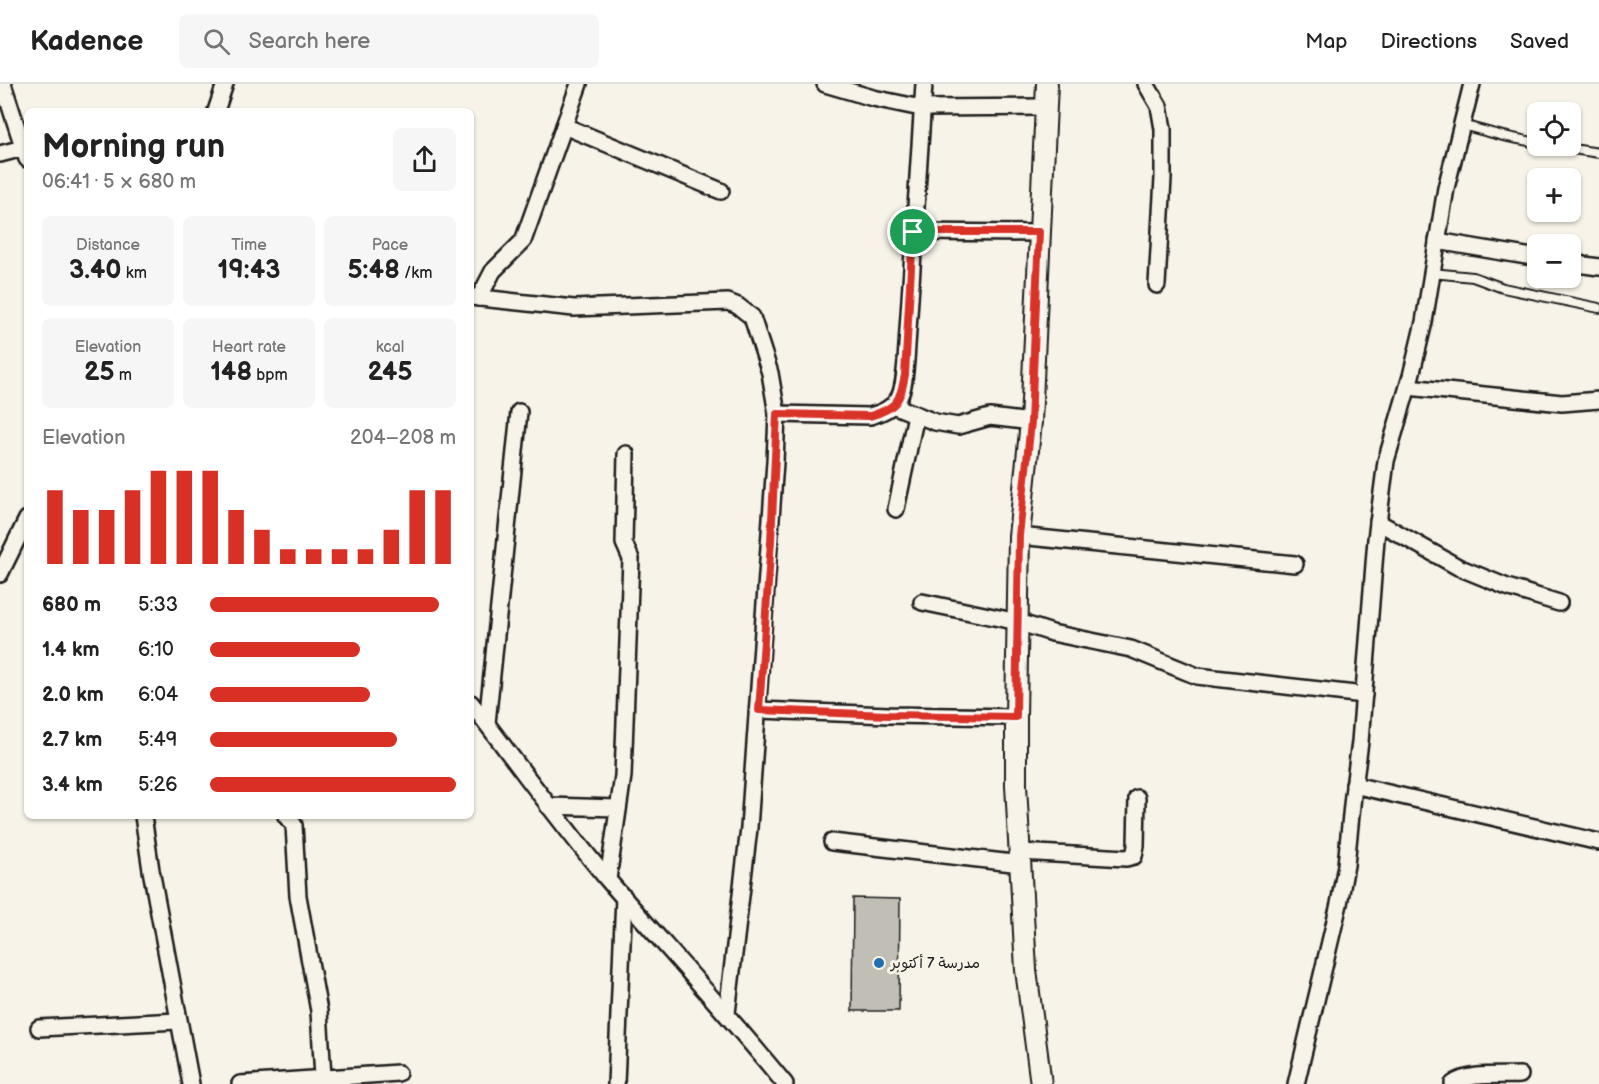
<!DOCTYPE html>
<html lang="en">
<head>
<meta charset="utf-8">
<style>
	body { margin:0; font-family:"Balsamiq Sans","Playpen Sans Arabic",sans-serif; background:#f6f6f6; color:#222; height:100vh; display:flex; flex-direction:column; font-size:22px; white-space:nowrap }
	* { box-sizing:border-box; margin:0 }
	p { font-size:20px; color:#767676 }
	.icon { flex:none; width:33px; height:33px; fill:none; stroke:currentColor; stroke-width:2; stroke-linecap:round; stroke-linejoin:round }
	.map { position:relative; flex:1; overflow:hidden }
	.drawer { position:absolute; left:24px; top:24px; width:450px; height:711px; display:flex; flex-direction:column; background:#fff; border-radius:9px; box-shadow:0 2px 4px #0004 }
	.drawer>* { flex:none }
	.buttons { position:absolute; left:1527px; top:18px; display:grid; gap:12px }
	.buttons a { display:grid; place-items:center; width:54px; height:54px; border-radius:9px; background:#fff; box-shadow:0 2px 4px #0004; font-size:30px }
	.pin { position:absolute; display:grid; place-items:center; width:51px; height:51px; color:#fff; margin:-26px; border:3px solid #fff; border-radius:50%; box-shadow:0 2px 6px #0007 }
	.round { display:grid; place-items:center; flex:none; width:63px; height:63px; border-radius:9px; background:#f6f6f6 }
	.head { display:flex; align-items:center; justify-content:space-between; height:102px; padding:0 18px }
	h1 { font-size:33px; font-weight:700; line-height:45px }
	.figures { display:grid; grid-template-columns:repeat(3,1fr); gap:9px; height:102px; padding:6px 18px }
	.figures div { display:grid; align-content:center; border-radius:9px; background:#f6f6f6; text-align:center }
	.figures b { font-size:26px; font-weight:700 }
	.figures small { font-size:16px; font-weight:400 }
	.figures p { font-size:16px }
	.chart { height:168px; padding:12px 18px }
	.chart p { display:flex; justify-content:space-between }
	.chart svg { width:100%; height:108px; margin-top:6px; stroke:#d93025; stroke-width:6 }
	ul { padding:0 18px; list-style:none; font-size:20px }
	li { display:grid; grid-template-columns:96px 72px 1fr; align-items:center; height:45px }
	li i { height:15px; border-radius:8px; background:#d93025 }
	header { display:flex; align-items:center; gap:36px; box-sizing:border-box; height:84px; padding:0 30px; background:#fff; border-bottom:2px solid #e0e0e0 }
	header strong { font-size:28px }
	nav { display:flex; gap:33px; margin-inline-start:auto; font-size:21px }
	.search { width:420px; height:54px; background:#f6f6f6; display:flex; align-items:center; gap:15px; box-sizing:border-box; padding:0 21px; border-radius:9px; color:#767676; font-size:22px }
	.map>svg:first-child { display:block }
	.building { fill:#c0beb5; stroke:#1c1c1c; stroke-width:1.5 }
	.lines { fill:none; stroke-linecap:round; stroke-linejoin:round }
	.service-casing { stroke:#1c1c1c; stroke-width:12 }
	.minor-casing { stroke:#1c1c1c; stroke-width:20 }
	.tertiary-casing { stroke:#1c1c1c; stroke-width:24 }
	.service { stroke:#f7f3e8; stroke-width:8 }
	.minor { stroke:#f7f3e8; stroke-width:15 }
	.tertiary { stroke:#f7f3e8; stroke-width:20 }
	.route-casing { stroke:#fff; stroke-width:12 }
	.route { stroke:#d93025; stroke-width:8 }
	.poi-dot { fill:#1f6fb2; stroke:#f7f3e8; stroke-width:2 }
	.labels { text-anchor:middle; dominant-baseline:central; stroke-width:6; stroke-linejoin:round; paint-order:stroke }
	.poi-label { font-size:15px; fill:#1c1c1c; stroke:#f7f3e8; text-anchor:start }
</style>
</head>
<body>
<header>
<strong>Kadence</strong>
<div class="search"><svg class="icon" aria-label="search" viewBox="0 0 24 24"><circle cx="10" cy="10" r="6"/><path d="M15 15l6 6"/></svg>Search here</div>
<nav><a>Map</a><a>Directions</a><a>Saved</a></nav>
</header>
<div class="map">
<svg width="1599" height="1000" viewBox="0 0 1599 1000">
	<rect width="100%" height="100%" fill="#f7f3e8"/>
	<filter id="ink" filterUnits="userSpaceOnUse"><feTurbulence type="fractalNoise" baseFrequency=".0167" numOctaves="2"/><feDisplacementMap in="SourceGraphic" scale="12" xChannelSelector="R" yChannelSelector="G"/><feConvolveMatrix kernelMatrix="1 2 1 2 8 2 1 2 1" color-interpolation-filters="sRGB"/></filter>
	<g filter="url(#ink)">
		<!-- building -->
		<path class="building" d="M 853,814 L 900,815 L 899,927 L 852,927 Z"/>
		<g class="lines">
			<defs>
				<g id="service">
					<path d="M 1462,41 L 1503,52 L 1538,59"/>
					<path d="M 1553,62 L 1599,69"/>
					<path d="M 1432,189 L 1473,193 L 1503,204 L 1599,224"/>
				</g>
				<g id="minor">
					<path d="M 3,0 L 27,75"/>
					<path d="M 825,0 L 873,14 L 921,24 L 1047,23"/>
					<path d="M 1146,0 L 1159,22 L 1163,45 L 1163,94 L 1157,201"/>
					<path d="M 216,27 L 225,0"/>
					<path d="M 564,42 L 721,107"/>
					<path d="M 0,70 L 23,64 L 27,67"/>
					<path d="M 913,148 L 1039,149"/>
					<path d="M 1437,157 L 1538,174"/>
					<path d="M 1570,179 L 1599,183"/>
					<path d="M 471,213 L 574,224 L 728,218 L 738,222 L 752,233 L 770,289 L 777,330 L 775,378 L 749,744 L 727,929"/>
					<path d="M 479,214 L 493,187 L 523,157 L 579,0"/>
					<path d="M 1408,303 L 1562,319 L 1599,316"/>
					<path d="M 895,322 L 935,338 L 958,342 L 990,333 L 1031,338"/>
					<path d="M 777,330 L 870,332 C 903,323 903,308 906,277 L 924,0"/>
					<path d="M 896,425 L 916,331"/>
					<path d="M 1378,438 L 1458,483 L 1507,503 L 1559,519"/>
					<path d="M 1019,452 L 1295,480"/>
					<path d="M 0,490 L 27,435"/>
					<path d="M 922,518 L 1018,538 L 1052,549 L 1131,565 L 1197,592 L 1364,611"/>
					<path d="M 471,619 C 516,678 560,739 608,796 C 667,864 728,930 785,1000"/>
					<path d="M 759,626 L 889,631 L 1016,633"/>
					<path d="M 487,639 L 519,328"/>
					<path d="M 1354,701 L 1599,758"/>
					<path d="M 548,722 L 618,724"/>
					<path d="M 143,732 L 151,786 L 191,1000"/>
					<path d="M 286,732 L 294,741 L 298,812 L 319,927 L 323,993"/>
					<path d="M 832,758 L 1021,780"/>
					<path d="M 1020,768 L 1126,774 L 1134,772 L 1136,762 L 1137,714"/>
					<path d="M 608,795 L 623,692 L 631,475 L 624,459 L 626,370"/>
					<path d="M 39,944 L 178,937"/>
					<path d="M 240,1000 L 398,989"/>
					<path d="M 616,1000 L 624,813"/>
					<path d="M 1296,1000 L 1339,820 L 1346,781 L 1353,711 L 1360,658 L 1376,455 L 1386,377 L 1411,292 L 1424,238 L 1446,104 L 1472,0"/>
					<path d="M 1453,1000 C 1467,988 1502,992 1520,991"/>
				</g>
				<path id="tertiary" d="M 1041,1000 L 1026,886 L 1016,701 L 1016,633 L 1019,452 L 1031,338 L 1047,0"/>
			</defs>
			<!-- service casing -->
			<use href="#service" class="service-casing"/>
			<!-- minor casing -->
			<use href="#minor" class="minor-casing"/>
			<!-- tertiary casing -->
			<use href="#tertiary" class="tertiary-casing"/>
			<!-- service -->
			<use href="#service" class="service"/>
			<!-- minor -->
			<use href="#minor" class="minor"/>
			<!-- tertiary -->
			<use href="#tertiary" class="tertiary"/>
		</g>
	</g>
	<g class="lines" filter="url(#ink)">
		<defs>
			<path id="route" d="M 913,148 L 1039,148 L 1031,338 L 1019,452 L 1016,633 L 889,631 L 759,626 L 771,457 L 777,330 L 870,332 C 897,324 900,317 905,291 Z"/>
		</defs>
		<!-- route casing -->
		<use href="#route" class="route-casing"/>
		<!-- route -->
		<use href="#route" class="route"/>
	</g>
	<!-- markers -->
	<circle class="poi-dot" cx="879" cy="879" r="6"/>
	<g class="labels">
		<!-- poi labels -->
		<g class="poi-label">
			<text x="891" y="879">مدرسة 7 أكتوبر</text>
		</g>
	</g>
</svg>
<div class="buttons">
<a><svg class="icon" aria-label="locate" viewBox="0 0 24 24"><circle cx="12" cy="12" r="6"/><path d="M12 2v4M12 18v4M2 12h4M18 12h4"/></svg></a>
<a>+</a>
<a>−</a>
</div>
<div class="pin" style="left:913px;top:148px;background:#1e9e55"><svg class="icon" aria-label="arrive" viewBox="0 0 24 24"><path d="M6 21V4h12l-3 4 3 4H6"/></svg></div>
<section class="drawer">
<div class="head"><div><h1>Morning run</h1><p>06:41 · 5 × 680 m</p></div><a class="round"><svg class="icon" aria-label="share" viewBox="0 0 24 24"><path d="M12 15V3M7 8l5-5 5 5M5 13v7h14v-7"/></svg></a></div>
<div class="figures">
<div><p>Distance</p><b>3.40<small> km</small></b></div>
<div><p>Time</p><b>19:43</b></div>
<div><p>Pace</p><b>5:48<small> /km</small></b></div>
</div>
<div class="figures">
<div><p>Elevation</p><b>25<small> m</small></b></div>
<div><p>Heart rate</p><b>148<small> bpm</small></b></div>
<div><p>kcal</p><b>245</b></div>
</div>
<div class="chart"><p><span>Elevation</span>204–208 m</p>
<svg viewBox="0 0 160 44" preserveAspectRatio="none"><path d="M5 44V14M15 44V22M25 44V22M35 44V14M45 44V6M55 44V6M65 44V6M75 44V22M85 44V30M95 44V38M105 44V38M115 44V38M125 44V38M135 44V30M145 44V14M155 44V14"/></svg>
</div>
<ul>
<li><b>680 m</b>5:33<i style="width:93%"></i></li>
<li><b>1.4 km</b>6:10<i style="width:61%"></i></li>
<li><b>2.0 km</b>6:04<i style="width:65%"></i></li>
<li><b>2.7 km</b>5:49<i style="width:76%"></i></li>
<li><b>3.4 km</b>5:26<i style="width:100%"></i></li>
</ul>
</section>
</div>
</body>
</html>
